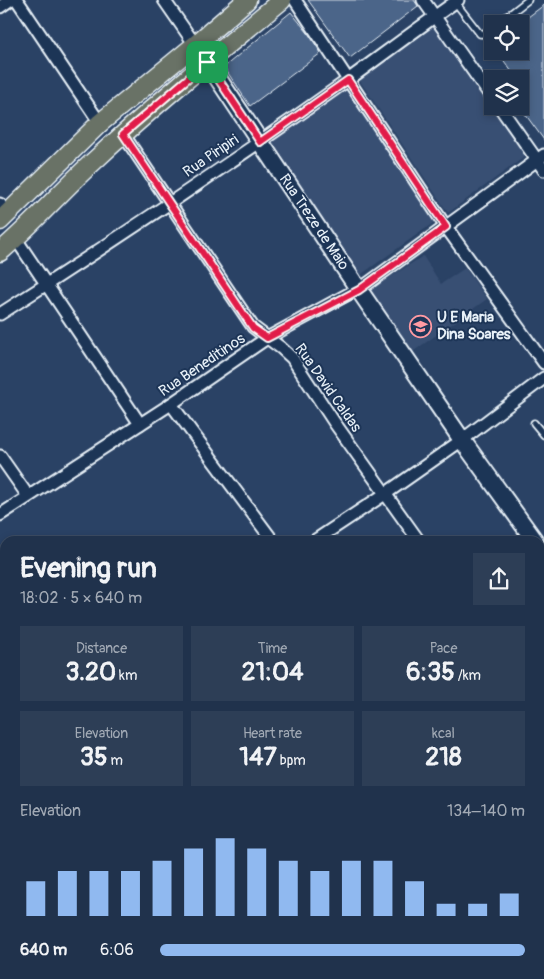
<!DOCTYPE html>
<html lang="en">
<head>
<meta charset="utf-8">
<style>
	body { margin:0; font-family:Pangolin,sans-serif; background:#2d3e56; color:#f1f3f6; height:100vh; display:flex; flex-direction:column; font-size:19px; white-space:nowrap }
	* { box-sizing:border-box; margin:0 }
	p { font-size:16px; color:#a2aab5 }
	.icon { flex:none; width:28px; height:28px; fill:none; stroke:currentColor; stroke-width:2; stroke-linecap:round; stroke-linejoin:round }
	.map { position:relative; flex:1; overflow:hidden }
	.details { position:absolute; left:0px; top:536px; width:545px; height:444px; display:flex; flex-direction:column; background:#20324c; border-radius:15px 15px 0 0; box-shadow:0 2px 8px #0003,0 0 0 1px #3d4d64 }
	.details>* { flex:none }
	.tools { position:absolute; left:484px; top:15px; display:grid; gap:10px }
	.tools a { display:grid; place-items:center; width:45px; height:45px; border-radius:0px; background:#20324c; box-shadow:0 2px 8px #0003,0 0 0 1px #3d4d64; font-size:25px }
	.pin { position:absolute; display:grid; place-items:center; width:42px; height:42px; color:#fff; margin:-21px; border-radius:10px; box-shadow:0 2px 8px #0006 }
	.round { display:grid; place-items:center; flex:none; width:52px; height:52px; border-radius:0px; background:#2d3e56 }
	.head { display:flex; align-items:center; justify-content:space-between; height:85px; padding:0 20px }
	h1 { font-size:28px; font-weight:800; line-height:38px }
	.metrics { display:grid; grid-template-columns:repeat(3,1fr); gap:8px; height:85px; padding:5px 20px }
	.metrics div { display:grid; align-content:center; border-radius:0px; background:#2d3e56; text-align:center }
	.metrics b { font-size:25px; font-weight:800 }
	.metrics small { font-size:14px; font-weight:400 }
	.metrics p { font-size:14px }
	.chart { height:140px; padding:10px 20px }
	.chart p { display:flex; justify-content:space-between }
	.chart svg { width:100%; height:90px; margin-top:5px; stroke:#90b9f0; stroke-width:6 }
	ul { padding:0 20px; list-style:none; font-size:16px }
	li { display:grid; grid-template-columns:80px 60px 1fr; align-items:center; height:38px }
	li i { height:12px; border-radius:6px; background:#90b9f0 }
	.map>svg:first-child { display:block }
	.built { fill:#384f73 }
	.building { fill:#4c6589; stroke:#e8f1f8 }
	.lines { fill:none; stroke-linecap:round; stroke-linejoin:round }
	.lane-casing { stroke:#e8f1f8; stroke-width:9 }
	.street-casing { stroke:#e8f1f8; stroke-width:15 }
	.secondary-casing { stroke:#e8f1f8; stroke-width:20 }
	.primary-casing { stroke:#e8f1f8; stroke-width:21 }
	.path { stroke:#e8f1f8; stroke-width:2; stroke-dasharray:5 4; stroke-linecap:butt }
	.lane { stroke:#1d3557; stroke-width:5.5 }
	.street { stroke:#1d3557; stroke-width:11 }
	.secondary { stroke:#1d3557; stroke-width:16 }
	.primary { stroke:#697266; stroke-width:18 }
	.route-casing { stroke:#fff; stroke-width:10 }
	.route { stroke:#e11d48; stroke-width:6 }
	.labels { text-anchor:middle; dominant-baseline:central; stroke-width:4; stroke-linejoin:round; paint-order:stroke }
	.street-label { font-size:15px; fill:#e8f1f8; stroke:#1d3557 }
	.poi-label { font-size:15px; font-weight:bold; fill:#e8f1f8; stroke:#1d3557; text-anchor:start }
</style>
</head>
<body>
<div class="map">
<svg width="544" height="979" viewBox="0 0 544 979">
	<rect width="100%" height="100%" fill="#2a4265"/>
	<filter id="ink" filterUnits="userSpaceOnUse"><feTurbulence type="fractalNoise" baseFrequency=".02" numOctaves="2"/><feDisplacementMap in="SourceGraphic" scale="10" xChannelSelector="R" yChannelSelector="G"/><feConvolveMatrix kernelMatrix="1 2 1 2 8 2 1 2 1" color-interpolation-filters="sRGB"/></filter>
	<g filter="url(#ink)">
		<!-- built -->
		<g class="built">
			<path d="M 436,23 L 527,155 L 448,213 L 358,78 Z"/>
			<path d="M 348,85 L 436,221 L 359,276 L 271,141 Z"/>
			<path d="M 423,256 L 441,284 L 465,268 L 487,299 L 411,353 L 370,290 Z"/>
		</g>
		<!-- building -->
		<g class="building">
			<path d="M 308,0 L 414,0 L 418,6 L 350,58 Z"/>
			<path d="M 544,5 L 544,140 L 520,107 L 520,98 L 524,95 L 520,90 L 520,79 L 517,79 L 497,51 L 520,51 L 520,23 Z"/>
			<path d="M 291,12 L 308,33 L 321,53 L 250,106 L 224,67 Z"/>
		</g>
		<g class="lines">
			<defs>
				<g id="lane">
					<path d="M 455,2 L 480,34 L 483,34 L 492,27"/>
					<path d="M 497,24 L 528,0"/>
					<path d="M 534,423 L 544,435"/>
				</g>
				<g id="street">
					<path d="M 17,0 L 100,123"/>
					<path d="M 164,0 L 207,62"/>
					<path d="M 295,0 L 446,227 L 544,363"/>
					<path d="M 423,0 L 492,98"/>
					<path d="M 0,7 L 10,0"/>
					<path d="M 499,106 L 544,170"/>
					<path d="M 123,134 L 253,327 L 281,348 L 292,358 L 334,422 L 419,541"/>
					<path d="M 0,204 L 7,215"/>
					<path d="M 16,239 L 140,424"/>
					<path d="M 0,314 C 118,239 234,161 348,80 C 385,53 421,26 458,0"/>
					<path d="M 171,404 L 273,541"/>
					<path d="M 0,456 L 28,496"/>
					<path d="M 0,515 L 171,404 L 267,338 L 367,284 L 544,155"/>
					<path d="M 314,541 L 385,494 L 462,440 L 544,378"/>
					<path d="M 540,597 L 544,594"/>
					<path d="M 540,710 L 544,715"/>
					<path d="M 0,734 L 5,741"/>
					<path d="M 540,811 L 544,809"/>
					<path d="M 540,910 L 544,916"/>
					<path d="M 0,925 L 5,932"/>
					<path d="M 39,975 L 42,979"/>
					<path d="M 234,979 L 240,975"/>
				</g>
				<path id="secondary" d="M 207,62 L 359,290 L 462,440 L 535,541"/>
				<g id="primary">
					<path d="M 0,221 L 100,123 L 195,45 L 247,0"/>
					<path d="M 0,252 C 33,224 61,191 93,162 C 154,105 218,53 282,0"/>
					<path d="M 0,593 L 5,597"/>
					<path d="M 0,629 L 5,633"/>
					<path d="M 459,975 L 465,979"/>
					<path d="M 507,975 L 513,979"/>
				</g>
			</defs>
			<!-- lane casing -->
			<use href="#lane" class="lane-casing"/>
			<!-- street casing -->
			<use href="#street" class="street-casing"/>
			<!-- secondary casing -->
			<use href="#secondary" class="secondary-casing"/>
			<!-- primary casing -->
			<use href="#primary" class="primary-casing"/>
			<!-- path -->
			<path class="path" d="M 479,975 L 485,979"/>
			<!-- lane -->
			<use href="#lane" class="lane"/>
			<!-- street -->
			<use href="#street" class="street"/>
			<!-- secondary -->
			<use href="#secondary" class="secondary"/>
			<!-- primary -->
			<use href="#primary" class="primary"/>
		</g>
	</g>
	<g class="lines" filter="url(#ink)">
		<defs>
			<path id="route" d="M 207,62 L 260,142 L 348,80 L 446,227 L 359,290 L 267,338 L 253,328 L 123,134 Z"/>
		</defs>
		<!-- route casing -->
		<use href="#route" class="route-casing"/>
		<!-- route -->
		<use href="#route" class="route"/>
	</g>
	<!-- icons -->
	<defs>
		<symbol id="school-ring" viewBox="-11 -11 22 22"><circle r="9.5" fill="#1d3557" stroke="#ff9aa2" stroke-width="1.5"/><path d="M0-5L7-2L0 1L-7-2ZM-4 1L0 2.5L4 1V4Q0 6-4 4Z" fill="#ff9aa2"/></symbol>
	</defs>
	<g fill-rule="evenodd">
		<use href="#school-ring" x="408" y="314" width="25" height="25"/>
	</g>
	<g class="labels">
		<!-- street labels -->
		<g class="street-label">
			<text transform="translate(211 156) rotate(-34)">Rua Piripiri</text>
			<text transform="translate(314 222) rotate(56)">Rua Treze de Maio</text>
			<text transform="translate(202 365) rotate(-34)">Rua Beneditinos</text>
			<text transform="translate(328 388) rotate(55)">Rua David Caldas</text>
		</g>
		<!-- poi labels -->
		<g class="poi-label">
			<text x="437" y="317">U E Maria<tspan x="437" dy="17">Dina Soares</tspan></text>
		</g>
	</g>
</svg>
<div class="tools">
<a><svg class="icon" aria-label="locate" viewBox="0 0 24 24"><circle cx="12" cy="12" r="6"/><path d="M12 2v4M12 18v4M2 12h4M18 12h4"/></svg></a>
<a><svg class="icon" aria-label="layers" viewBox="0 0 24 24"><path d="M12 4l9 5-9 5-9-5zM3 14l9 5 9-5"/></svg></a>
</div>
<div class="pin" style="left:207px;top:62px;background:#1e9e55"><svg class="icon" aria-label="arrive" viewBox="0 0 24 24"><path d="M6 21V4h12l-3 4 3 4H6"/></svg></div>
<section class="details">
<div class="head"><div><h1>Evening run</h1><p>18:02 · 5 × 640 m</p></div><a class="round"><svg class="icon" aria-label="share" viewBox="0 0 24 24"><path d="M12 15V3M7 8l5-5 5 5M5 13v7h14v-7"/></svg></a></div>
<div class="metrics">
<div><p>Distance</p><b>3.20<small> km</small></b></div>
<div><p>Time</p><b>21:04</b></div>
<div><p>Pace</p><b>6:35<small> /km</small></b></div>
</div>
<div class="metrics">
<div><p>Elevation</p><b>35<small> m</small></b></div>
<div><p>Heart rate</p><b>147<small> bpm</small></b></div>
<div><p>kcal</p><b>218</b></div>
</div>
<div class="chart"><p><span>Elevation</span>134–140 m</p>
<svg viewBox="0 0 160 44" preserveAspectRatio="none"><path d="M5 44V27M15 44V22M25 44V22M35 44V22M45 44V17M55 44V11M65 44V6M75 44V11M85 44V17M95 44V22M105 44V17M115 44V17M125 44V27M135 44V38M145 44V38M155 44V33"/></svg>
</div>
<ul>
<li><b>640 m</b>6:06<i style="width:100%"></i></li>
</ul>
</section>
</div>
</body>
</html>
